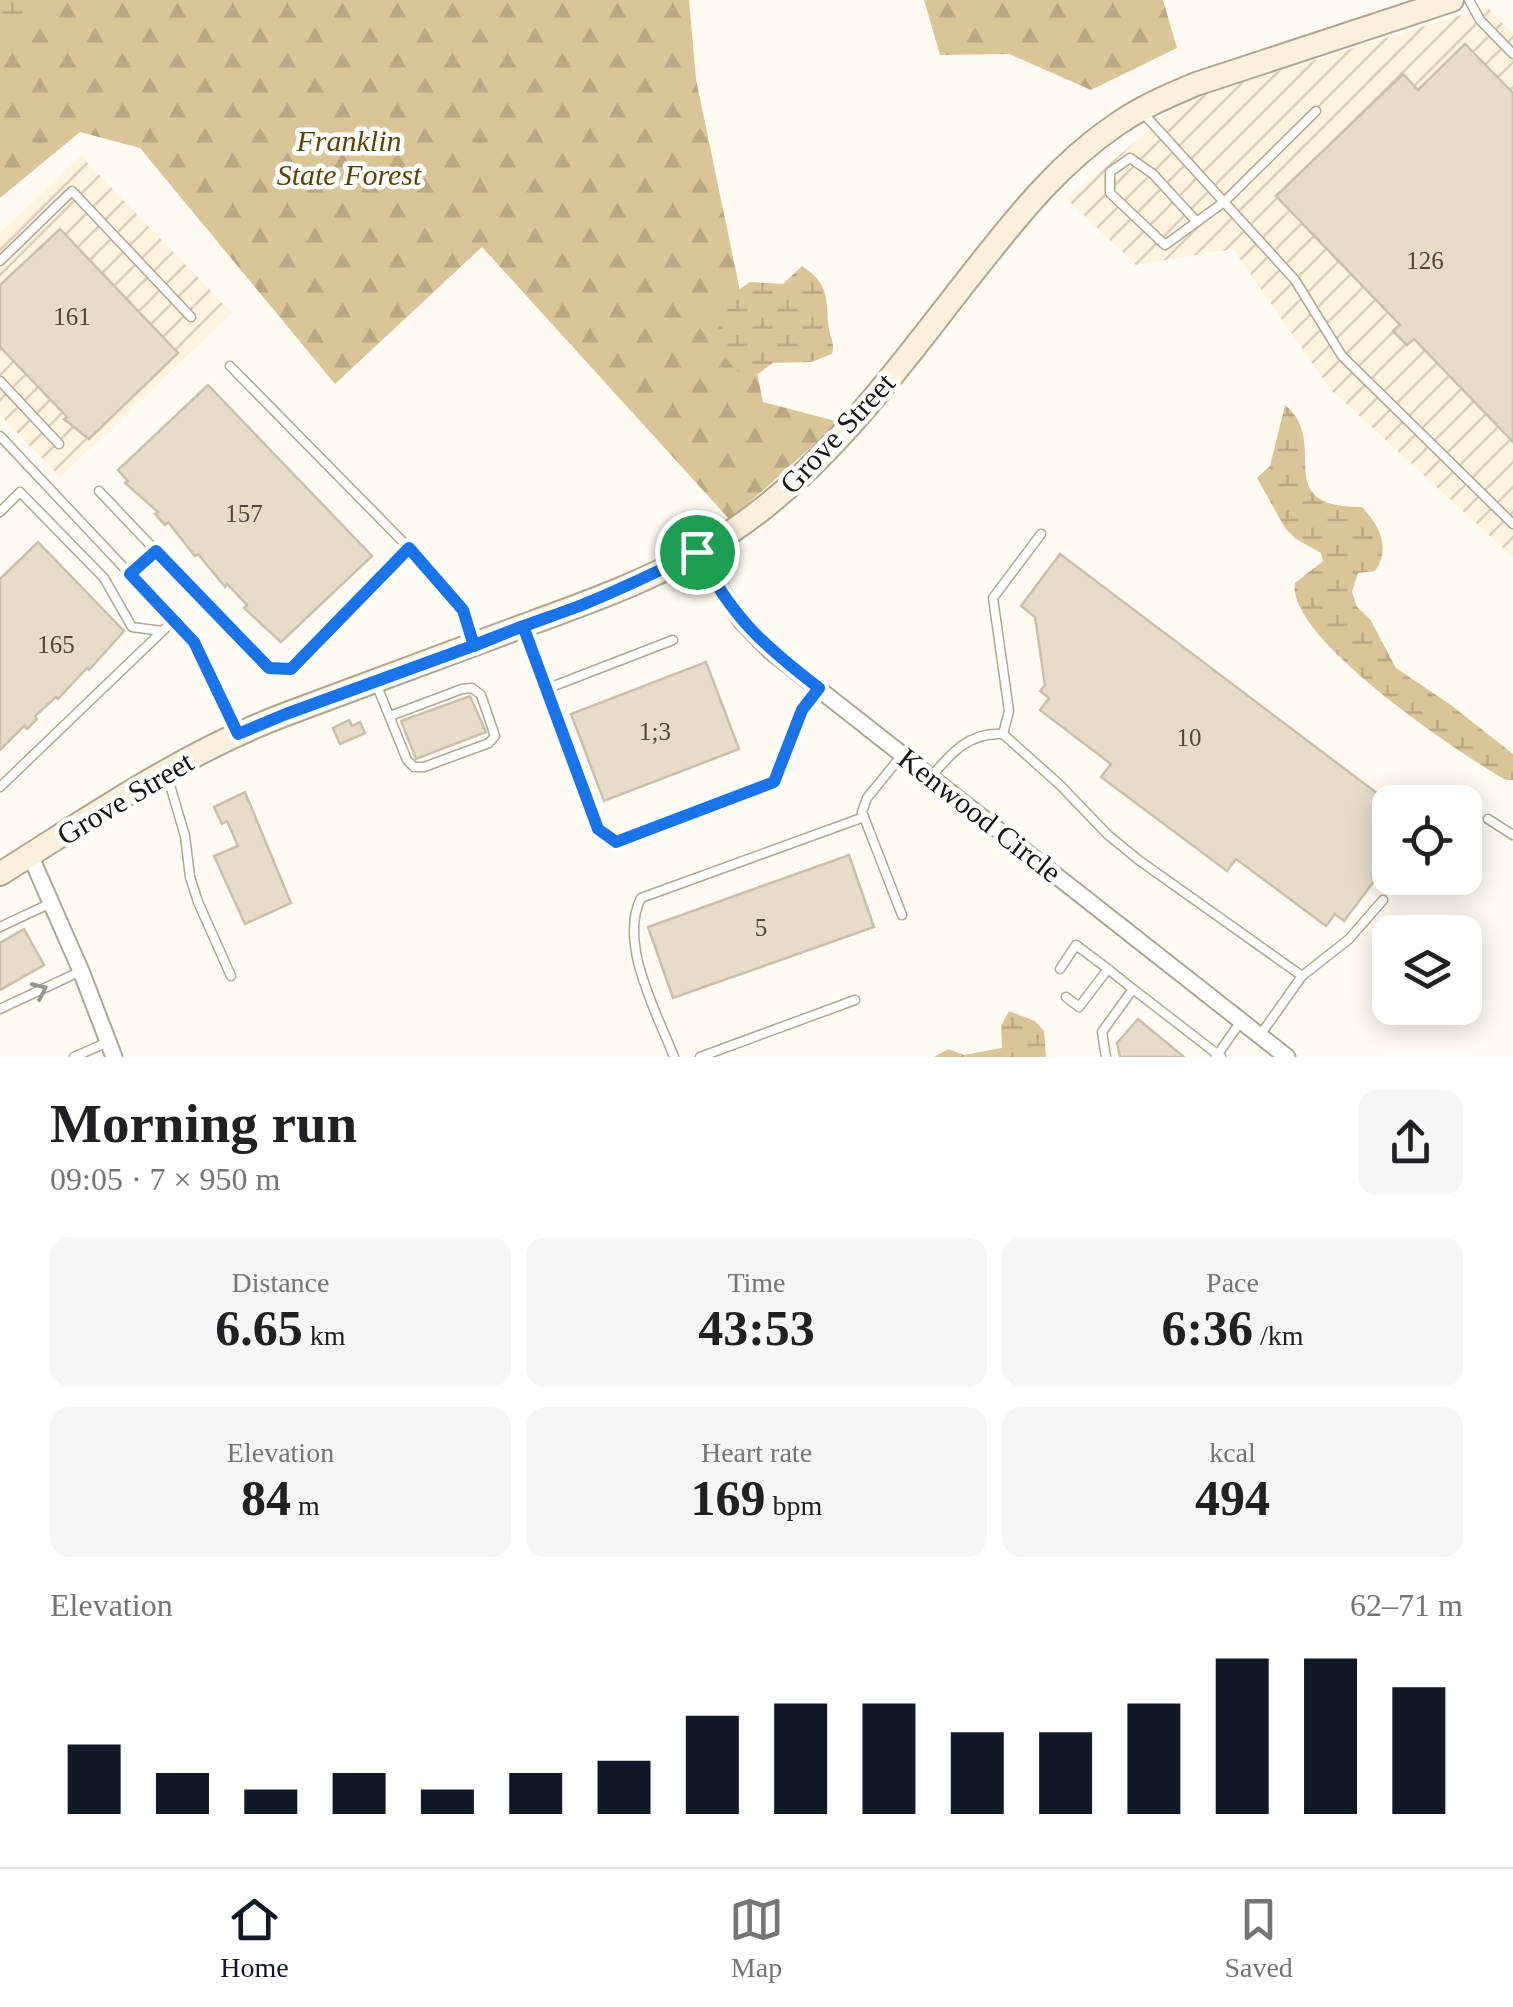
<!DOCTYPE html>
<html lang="en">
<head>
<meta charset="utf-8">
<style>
	body { margin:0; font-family:"Times New Roman",serif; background:#f6f6f6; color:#202124; height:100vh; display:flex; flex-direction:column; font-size:38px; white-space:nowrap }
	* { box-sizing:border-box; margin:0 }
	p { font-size:32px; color:#757577 }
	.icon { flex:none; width:55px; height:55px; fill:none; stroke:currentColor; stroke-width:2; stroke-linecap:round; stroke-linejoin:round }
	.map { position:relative; height:1057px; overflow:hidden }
	.details { display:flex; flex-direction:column; background:#fff; flex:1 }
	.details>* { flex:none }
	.controls { position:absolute; left:1372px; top:785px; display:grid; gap:20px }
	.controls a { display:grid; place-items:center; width:110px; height:110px; border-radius:20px; background:#fff; box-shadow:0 5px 25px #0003; font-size:50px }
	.pin { position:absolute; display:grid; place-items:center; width:85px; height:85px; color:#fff; margin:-42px; border:5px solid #fff; border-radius:50%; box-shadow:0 2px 10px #0007 }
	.round { display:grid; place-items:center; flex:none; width:105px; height:105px; border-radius:20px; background:#f6f6f6 }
	.overview { display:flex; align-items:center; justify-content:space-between; height:170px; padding:0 50px }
	h1 { font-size:55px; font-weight:800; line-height:75px }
	.figures { display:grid; grid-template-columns:repeat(3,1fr); gap:15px; height:170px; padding:10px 50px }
	.figures div { display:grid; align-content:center; border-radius:20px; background:#f6f6f6; text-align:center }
	.figures b { font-size:50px; font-weight:800 }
	.figures small { font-size:28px; font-weight:400 }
	.figures p { font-size:28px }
	.chart { height:280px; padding:20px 50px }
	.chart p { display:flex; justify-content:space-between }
	.chart svg { width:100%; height:180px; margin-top:10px; stroke:#111827; stroke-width:6 }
	.tab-bar { display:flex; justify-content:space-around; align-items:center; height:140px; border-top:2px solid #e0e0e0; background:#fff; font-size:28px; color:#757577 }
	.tab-bar a { display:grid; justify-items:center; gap:5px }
	.tab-bar .selected { color:#111827 }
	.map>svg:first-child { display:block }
	.industrial { fill:url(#industrial-furrows) }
	.forest { fill:url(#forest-firs) }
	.wetland { fill:url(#wetland-marsh) }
	.building { fill:#e6dcc8; stroke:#c9bfab; stroke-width:2.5 }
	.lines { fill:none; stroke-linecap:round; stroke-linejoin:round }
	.lane-casing { stroke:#b0a693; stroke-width:11 }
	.street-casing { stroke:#b0a693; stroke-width:19 }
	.secondary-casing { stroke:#b0a693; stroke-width:26 }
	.lane { stroke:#fff; stroke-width:8 }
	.street { stroke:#fff; stroke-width:15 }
	.secondary { stroke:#faf1dc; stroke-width:22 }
	.oneway { stroke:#989693 }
	.route-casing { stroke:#fff; stroke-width:20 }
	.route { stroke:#1a73e8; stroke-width:12 }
	.labels { text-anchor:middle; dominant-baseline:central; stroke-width:9; stroke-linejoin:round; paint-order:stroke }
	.number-label { font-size:25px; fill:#4c483d }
	.park-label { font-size:30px; font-style:italic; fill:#5a4306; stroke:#fff }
	.street-label { font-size:30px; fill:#19160f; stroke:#fff }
</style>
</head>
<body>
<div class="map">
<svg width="1513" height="1057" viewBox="0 0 1513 1057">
	<defs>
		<pattern id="industrial-furrows" width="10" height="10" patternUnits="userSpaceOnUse" patternTransform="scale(2.5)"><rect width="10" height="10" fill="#fef3dd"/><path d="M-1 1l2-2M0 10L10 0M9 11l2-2" fill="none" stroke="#d9d0bc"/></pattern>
		<pattern id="forest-firs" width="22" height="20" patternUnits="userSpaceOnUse" patternTransform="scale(2.5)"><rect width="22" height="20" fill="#dac599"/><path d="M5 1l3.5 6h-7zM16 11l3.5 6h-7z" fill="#baa883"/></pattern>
		<pattern id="wetland-marsh" width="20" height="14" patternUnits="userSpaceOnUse" patternTransform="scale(2.5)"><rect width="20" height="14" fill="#dac599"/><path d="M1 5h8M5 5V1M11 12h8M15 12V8" fill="none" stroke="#baa883"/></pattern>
	</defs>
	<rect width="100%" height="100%" fill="#fffaf2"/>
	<!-- industrial -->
	<g class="industrial">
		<path d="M 1487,7 L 1513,34 L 1513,557 L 1331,390 L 1233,249 L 1136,265 L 1067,199 L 1185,100 Z"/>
		<path d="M 81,156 L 232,313 L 60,477 L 0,415 L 0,233 Z"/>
	</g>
	<!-- forest -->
	<g class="forest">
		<path d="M 0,0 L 689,0 L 696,79 L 763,402 L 839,422 L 730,520 L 482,247 L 335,384 L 140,148 L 80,132 L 0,198 Z"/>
		<path d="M 924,0 L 1163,0 L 1177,48 L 1091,90 L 1009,54 L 940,55 Z"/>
	</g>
	<!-- wetland -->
	<g class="wetland">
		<path d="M 0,0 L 37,0 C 28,18 10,25 0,42 Z"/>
		<path d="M 802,266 C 832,286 825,301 829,330 C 831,340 835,343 832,354 L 811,362 L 773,363 L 754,377 C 727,375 711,336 721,312 C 726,300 739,289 750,282 L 783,284 Z"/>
		<path d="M 1285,405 C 1332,443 1267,507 1362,507 C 1380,526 1391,548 1375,571 L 1358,573 L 1352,592 L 1357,607 L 1370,619 L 1396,668 L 1451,705 L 1513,754 L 1513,780 L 1506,780 C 1461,755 1285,637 1295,583 L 1323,561 L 1321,553 L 1296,539 L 1285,528 L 1257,478 L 1270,466 Z"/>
		<path d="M 1009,1011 L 1035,1021 L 1044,1031 L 1046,1057 L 934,1057 L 948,1049 L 964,1055 L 1002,1048 L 1001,1026 Z"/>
	</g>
	<!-- building -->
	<g class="building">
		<path d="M 1465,44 L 1513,93 L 1513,442 L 1414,339 L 1407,345 L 1393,331 L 1400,325 L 1276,196 L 1403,74 L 1418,90 Z"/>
		<path d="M 60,229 L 178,353 L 89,439 L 64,419 L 67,417 L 0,347 L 0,285 Z"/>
		<path d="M 208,385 L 372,556 L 281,642 L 244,608 L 247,605 L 227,584 L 225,587 L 198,554 L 195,556 L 168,522 L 165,525 L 155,514 L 158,512 L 125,483 L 128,481 L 118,470 Z"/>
		<path d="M 38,542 L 124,631 L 89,670 L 87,668 L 58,699 L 56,697 L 35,716 L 37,719 L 27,729 L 24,726 L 0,750 L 0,579 Z"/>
		<path d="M 1060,554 L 1390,803 L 1390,860 L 1344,921 L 1335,914 L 1326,926 L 1236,859 L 1227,871 L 1101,777 L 1111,764 L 1040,710 L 1049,698 L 1040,691 L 1045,685 L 1035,617 L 1021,606 Z"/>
		<path d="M 706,662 L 739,749 L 604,801 L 571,714 Z"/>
		<path d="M 470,696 L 486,732 L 416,759 L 401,721 Z"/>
		<path d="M 349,720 L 352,726 L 360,722 L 365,733 L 340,744 L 333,728 Z"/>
		<path d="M 245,792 L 291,903 L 245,924 L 214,856 L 238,846 L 227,821 L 222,824 L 214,807 Z"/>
		<path d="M 849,855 L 874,927 L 673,998 L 648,927 Z"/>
		<path d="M 24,929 L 44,965 L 0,990 L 0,943 Z"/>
		<path d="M 1138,1019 L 1184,1057 L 1120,1057 L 1117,1043 Z"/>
	</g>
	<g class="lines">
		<defs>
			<g id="lane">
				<path d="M 1469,0 L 1480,20 L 1513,54"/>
				<path d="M 1143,113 L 1295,280 L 1342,356 L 1513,524"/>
				<path d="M 1197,222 L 1153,174 L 1130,158 L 1110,172 L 1110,193 L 1165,245 L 1224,202 L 1316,111"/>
				<path d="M 0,261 L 72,191 L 191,317"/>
				<path d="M 0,381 L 59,444"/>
				<path d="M 0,436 L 194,642 L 236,730"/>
				<path d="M 99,491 L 156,551"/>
				<path d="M 0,512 L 20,492 L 104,578 L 132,627 L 162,631"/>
				<path d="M 409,548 L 463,610 L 473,642"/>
				<path d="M 130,574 L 156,551 L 269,668 L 291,669 L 409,548 L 230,366"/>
				<path d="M 525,630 L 598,829 L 616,843 L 774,782 L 802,710 L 817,690"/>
				<path d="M 377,686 L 407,760 L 414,767 L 424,767 L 489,743 L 495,736 L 481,695 L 472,688 L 462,689 L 390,716"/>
				<path d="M 546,689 L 673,640"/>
				<path d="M 1003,734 L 1009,711 L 993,598 L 1041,534"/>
				<path d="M 167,775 L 185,836 L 190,877 L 198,902 L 231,976"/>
				<path d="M 931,777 C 951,753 969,732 1003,734 L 1060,785 L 1108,835 L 1140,861 L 1302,976 L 1261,1034"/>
				<path d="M 0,787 L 174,620"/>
				<path d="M 1488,819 L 1513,835"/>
				<path d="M 902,915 L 862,812 L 867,798 L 902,755"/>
				<path d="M 0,927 L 51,903"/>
				<path d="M 1060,969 L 1076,945 L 1108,969"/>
				<path d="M 1302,976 L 1349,939 L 1383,900"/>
				<path d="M 1066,997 L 1079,1007 L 1108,969 L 1133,989"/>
				<path d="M 0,1009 L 81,971"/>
				<path d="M 74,1057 L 108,1042"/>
				<path d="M 674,1057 C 657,1013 618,943 641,898 L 864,817"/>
				<path d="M 700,1057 L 855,1000"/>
				<path d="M 1106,1057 L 1102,1032 L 1133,989 L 1221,1057"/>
				<path d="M 1216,1057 L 1241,1021"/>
			</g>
			<g id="street">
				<path d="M 697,552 L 742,622 L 769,650 L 1287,1057"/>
				<path d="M 30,855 L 81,971 L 114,1057"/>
			</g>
			<path id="secondary" d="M 0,874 C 94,815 184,752 289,713 C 367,684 445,655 523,626 C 595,600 671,573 735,529 C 835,461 905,358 979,265 C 1020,213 1061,162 1116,125 C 1141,107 1168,96 1196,84 L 1452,0"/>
		</defs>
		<!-- lane casing -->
		<use href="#lane" class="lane-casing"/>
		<!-- street casing -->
		<use href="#street" class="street-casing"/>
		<!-- secondary casing -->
		<use href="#secondary" class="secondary-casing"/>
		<!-- lane -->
		<use href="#lane" class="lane"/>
		<!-- street -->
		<use href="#street" class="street"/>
		<!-- secondary -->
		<use href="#secondary" class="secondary"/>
	</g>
	<!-- one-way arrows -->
	<defs><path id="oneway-chevron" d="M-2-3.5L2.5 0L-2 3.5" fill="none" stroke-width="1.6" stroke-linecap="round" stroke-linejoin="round" transform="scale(2.5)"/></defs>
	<use class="oneway" href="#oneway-chevron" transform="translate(40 990) rotate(-25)"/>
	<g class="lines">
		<defs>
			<path id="route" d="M 697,552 C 659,571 621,589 582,605 C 545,619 507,631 470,647 L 286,714 L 238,734 L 194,642 L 130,574 L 156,551 L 269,668 L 291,669 L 409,548 L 463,610 L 474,646 L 523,626 L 598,829 L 616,842 L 774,782 L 802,710 L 819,688 C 759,642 734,618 697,552"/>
		</defs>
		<!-- route casing -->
		<use href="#route" class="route-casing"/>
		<!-- route -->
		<use href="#route" class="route"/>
	</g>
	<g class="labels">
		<!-- number labels -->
		<g class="number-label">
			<text x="1425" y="260">126</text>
			<text x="72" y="316">161</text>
			<text x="244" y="513">157</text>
			<text x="56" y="644">165</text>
			<text x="655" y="731">1;3</text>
			<text x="1189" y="737">10</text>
			<text x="761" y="927">5</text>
		</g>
		<!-- park labels -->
		<g class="park-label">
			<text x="349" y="140">Franklin<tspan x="349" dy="34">State Forest</tspan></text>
		</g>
		<!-- street labels -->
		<g class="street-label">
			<text transform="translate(837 433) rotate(-47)">Grove Street</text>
			<text transform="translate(125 798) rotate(-31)">Grove Street</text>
			<text transform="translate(980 815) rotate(38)">Kenwood Circle</text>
		</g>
	</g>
</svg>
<div class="controls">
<a><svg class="icon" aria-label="locate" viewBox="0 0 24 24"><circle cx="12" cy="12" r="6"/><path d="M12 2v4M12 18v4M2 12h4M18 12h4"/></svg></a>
<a><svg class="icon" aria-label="layers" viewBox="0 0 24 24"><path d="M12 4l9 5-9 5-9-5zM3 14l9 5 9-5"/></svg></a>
</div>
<div class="pin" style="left:697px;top:552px;background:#1e9e55"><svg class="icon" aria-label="arrive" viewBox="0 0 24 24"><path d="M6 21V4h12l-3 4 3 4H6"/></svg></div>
</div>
<section class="details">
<div class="overview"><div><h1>Morning run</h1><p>09:05 · 7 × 950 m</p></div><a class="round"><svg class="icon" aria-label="share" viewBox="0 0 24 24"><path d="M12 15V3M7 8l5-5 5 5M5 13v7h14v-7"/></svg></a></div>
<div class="figures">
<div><p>Distance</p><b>6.65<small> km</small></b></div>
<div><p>Time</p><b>43:53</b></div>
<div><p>Pace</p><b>6:36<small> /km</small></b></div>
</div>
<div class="figures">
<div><p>Elevation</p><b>84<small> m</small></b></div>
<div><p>Heart rate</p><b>169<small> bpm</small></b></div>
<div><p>kcal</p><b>494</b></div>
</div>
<div class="chart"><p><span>Elevation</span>62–71 m</p>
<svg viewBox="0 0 160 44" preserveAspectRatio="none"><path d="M5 44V27M15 44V34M25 44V38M35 44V34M45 44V38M55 44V34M65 44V31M75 44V20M85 44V17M95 44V17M105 44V24M115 44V24M125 44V17M135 44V6M145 44V6M155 44V13"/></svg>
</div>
</section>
<nav class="tab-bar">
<a class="selected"><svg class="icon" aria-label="home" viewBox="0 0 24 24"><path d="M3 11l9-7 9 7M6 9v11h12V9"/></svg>Home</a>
<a><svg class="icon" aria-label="map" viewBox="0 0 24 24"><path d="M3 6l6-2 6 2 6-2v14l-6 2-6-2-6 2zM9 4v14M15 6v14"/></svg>Map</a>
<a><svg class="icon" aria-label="saved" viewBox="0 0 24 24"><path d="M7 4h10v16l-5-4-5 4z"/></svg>Saved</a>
</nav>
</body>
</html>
